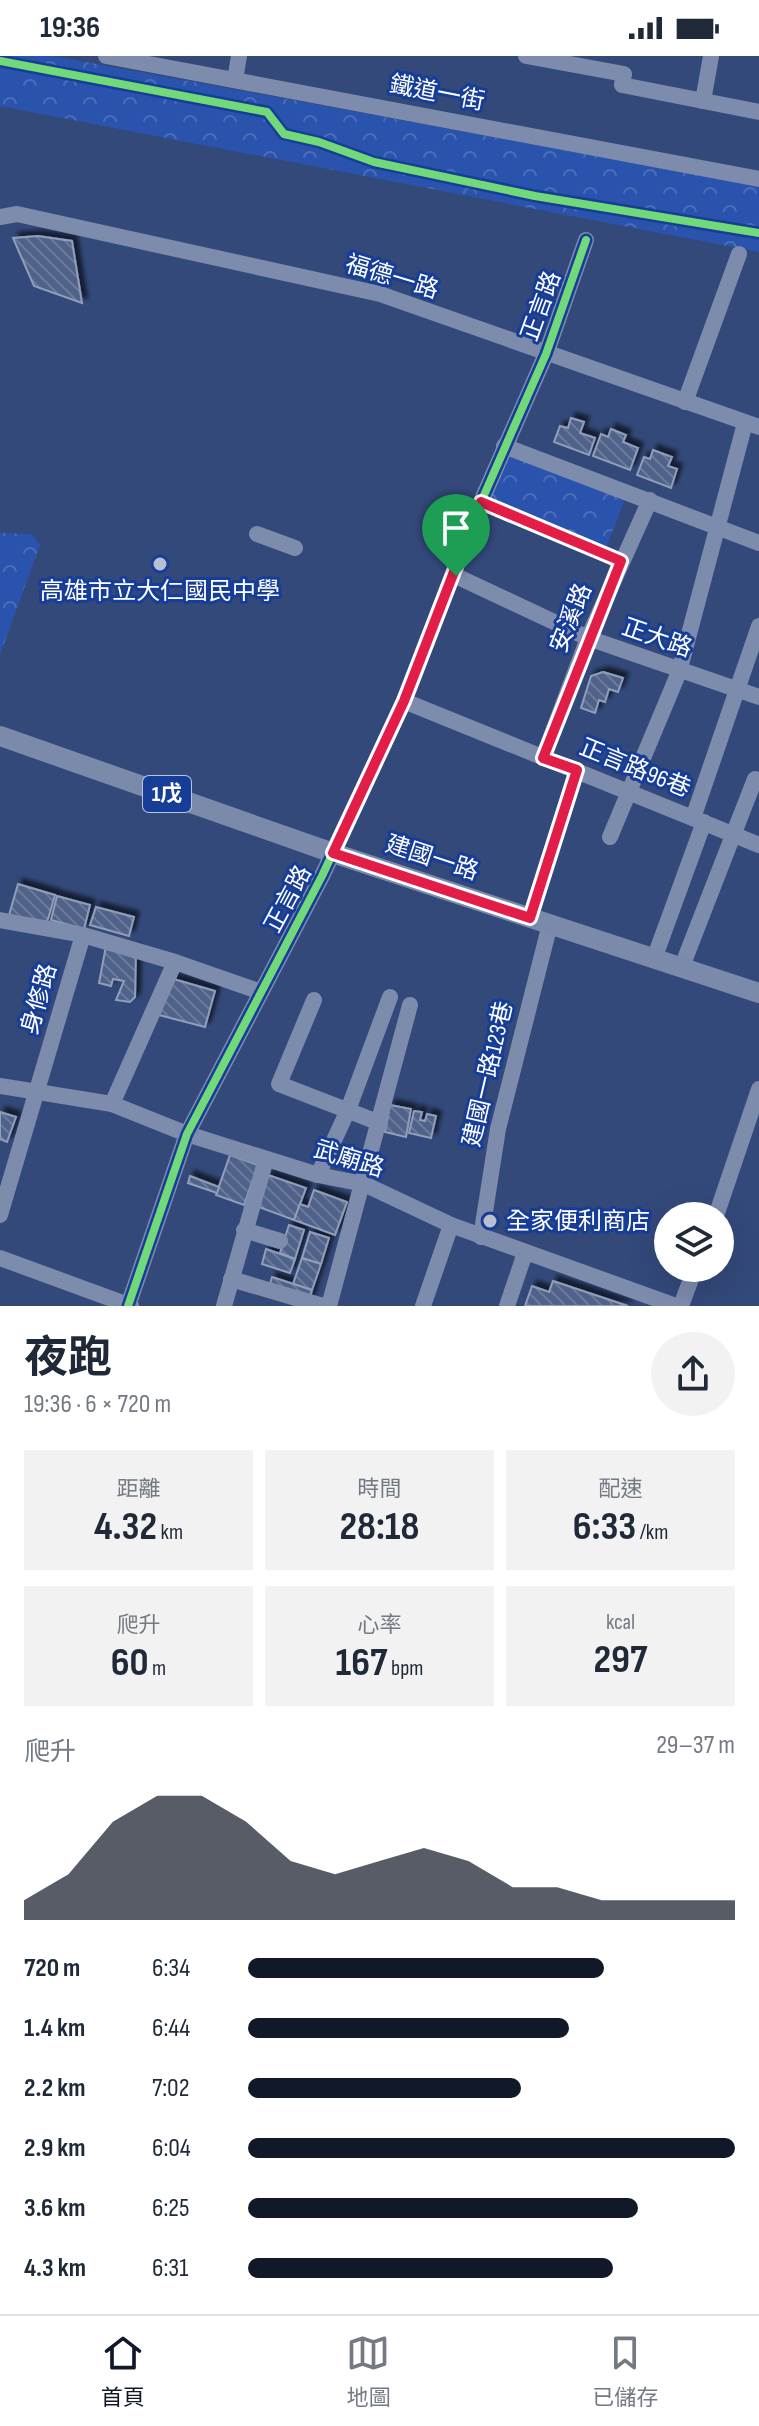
<!DOCTYPE html>
<html lang="zh-TW">
<head>
<meta charset="utf-8">
<style>
	body { margin:0; font-family:"Sofia Sans Condensed","Noto Sans TC",sans-serif; background:#f2f2f3; color:#1f2937; height:100vh; display:flex; flex-direction:column; font-size:30px; white-space:nowrap }
	* { box-sizing:border-box; margin:0 }
	p { font-size:26px; color:#747a83 }
	.icon { flex:none; width:44px; height:44px; fill:none; stroke:currentColor; stroke-width:2; stroke-linecap:round; stroke-linejoin:round }
	.map { position:relative; height:1250px; overflow:hidden }
	.drawer { display:flex; flex-direction:column; background:#fff; flex:1 }
	.drawer>* { flex:none }
	.fabs { position:absolute; left:654px; top:1146px; display:grid; gap:16px }
	.fabs a { display:grid; place-items:center; width:80px; height:80px; border-radius:50%; background:#fff; box-shadow:0 8px 32px #0002; font-size:40px }
	.pin { position:absolute; display:grid; place-items:center; width:68px; height:68px; color:#fff; margin:-82px -34px; border-radius:50% 50% 50% 0; rotate:-45deg; box-shadow:0 0 8px #0007 }
	.pin .icon { rotate:45deg }
	.round { display:grid; place-items:center; flex:none; width:84px; height:84px; border-radius:42px; background:#f2f2f3 }
	.summary { display:flex; align-items:center; justify-content:space-between; height:136px; padding:0 24px }
	h1 { font-size:44px; font-weight:700; line-height:60px }
	.metrics { display:grid; grid-template-columns:repeat(3,1fr); gap:12px; height:136px; padding:8px 24px }
	.metrics div { display:grid; align-content:center; border-radius:0px; background:#f2f2f3; text-align:center }
	.metrics b { font-size:40px; font-weight:700 }
	.metrics small { font-size:22px; font-weight:400 }
	.metrics p { font-size:22px }
	.chart { height:224px; padding:16px 24px }
	.chart p { display:flex; justify-content:space-between }
	.chart svg { width:100%; height:144px; margin-top:8px; fill:#111827; opacity:.7 }
	ul { padding:0 24px; list-style:none; font-size:26px }
	li { display:grid; grid-template-columns:128px 96px 1fr; align-items:center; height:60px }
	li i { height:20px; border-radius:10px; background:#111827 }
	.status { display:flex; justify-content:space-between; align-items:center; height:56px; padding:0 40px; background:#fff; direction:ltr }
	.status svg { height:22px; fill:currentColor }
	.tabs { display:flex; justify-content:space-around; align-items:center; height:112px; border-top:2px solid #e0e1e3; background:#fff; font-size:22px; color:#747a83 }
	.tabs a { display:grid; justify-items:center; gap:4px }
	.tabs .selected { color:#111827 }
	.map>svg:first-child { display:block }
	.forest { fill:url(#forest-crowns) }
	.building { fill:url(#building-back-hatch); stroke:#919eba; stroke-width:2; filter:url(#shadow) }
	.lines { fill:none; stroke-linecap:round; stroke-linejoin:round }
	.minor { stroke:#7d8bad; stroke-width:16 }
	.major { stroke:#7b8aaa; stroke-width:20 }
	.cycleway-casing { stroke:#163d97; stroke-width:13 }
	.cycleway { stroke:#71d979; stroke-width:8 }
	.route-casing { stroke:#fff; stroke-width:16 }
	.route { stroke:#e11d48; stroke-width:10 }
	.poi-dot { fill:#b8bfd0; stroke:#163d97; stroke-width:3 }
	.labels { text-anchor:middle; dominant-baseline:central; stroke-width:6; stroke-linejoin:round; paint-order:stroke }
	.shield { fill:#163d97; stroke:#b9c5e0; stroke-width:2 }
	.shield-label { font-size:22px; font-weight:bold; fill:#fff }
	.street-label { font-size:24px; fill:#fff; stroke:#163d97 }
	.poi-label { font-size:24px; fill:#fff; stroke:#163d97 }
</style>
</head>
<body>
<div class="status"><b>19:36</b><svg viewBox="0 0 49 12"><path d="M0 12V9h3v3zM5 12V6h3v6zM10 12V3h3v9zM15 12V0h3v12zM26 1h20v11H26zM47 4h2v5h-2z"/></svg></div>
<div class="map">
<svg width="759" height="1250" viewBox="0 0 759 1250">
	<defs>
		<pattern id="forest-crowns" width="20" height="18" patternUnits="userSpaceOnUse" patternTransform="scale(2)"><rect width="20" height="18" fill="#2a53ae"/><path d="M2 6a3 3 0 1 1 6 0M12 15a3 3 0 1 1 6 0" fill="none" stroke="#4a6dba"/></pattern>
		<pattern id="building-back-hatch" width="6" height="6" patternUnits="userSpaceOnUse" patternTransform="scale(2)"><rect width="6" height="6" fill="#506289"/><path d="M-1 5l2 2M0 0l6 6M5-1l2 2" fill="none" stroke="#6a7a9b"/></pattern>
		<filter id="shadow"><feDropShadow dx="5" dy="-5" stdDeviation="2" flood-color="#0009"/></filter>
	</defs>
	<rect width="100%" height="100%" fill="#33497a"/>
	<!-- forest -->
	<g class="forest">
		<path d="M 0,0 L 53,0 L 759,130 L 759,196 L 0,50 Z"/>
		<path d="M 508,398 L 625,443 L 606,492 L 488,443 Z"/>
		<path d="M 0,477 L 32,478 L 40,489 L 0,599 Z"/>
	</g>
	<!-- building -->
	<g class="building">
		<path d="M 38,180 L 72,185 L 82,247 L 34,230 L 13,182 Z"/>
		<path d="M 571,362 L 584,366 L 580,377 L 595,382 L 589,399 L 554,386 L 560,370 L 568,372 Z"/>
		<path d="M 611,373 L 626,379 L 623,386 L 638,392 L 630,414 L 593,400 L 601,378 L 608,381 Z"/>
		<path d="M 653,394 L 672,401 L 668,410 L 677,413 L 671,432 L 637,419 L 644,401 L 650,403 Z"/>
		<path d="M 603,616 L 623,622 L 618,636 L 609,633 L 605,646 L 599,644 L 595,657 L 581,652 L 591,620 Z"/>
		<path d="M 18,828 L 55,839 L 46,870 L 9,859 Z"/>
		<path d="M 57,840 L 90,849 L 84,873 L 51,864 Z"/>
		<path d="M 96,851 L 134,861 L 129,880 L 90,869 Z"/>
		<path d="M 106,890 L 136,895 L 135,941 L 130,946 L 116,944 L 124,925 L 113,923 L 111,930 L 99,927 Z"/>
		<path d="M 170,922 L 215,935 L 205,971 L 159,959 Z"/>
		<path d="M 390,1049 L 411,1053 L 406,1081 L 385,1076 Z"/>
		<path d="M 414,1055 L 422,1056 L 420,1064 L 425,1065 L 427,1058 L 436,1060 L 431,1082 L 409,1077 Z"/>
		<path d="M 0,1056 L 16,1061 L 7,1086 L 0,1083 Z"/>
		<path d="M 230,1099 L 258,1109 L 244,1149 L 216,1139 Z"/>
		<path d="M 268,1119 L 306,1132 L 294,1164 L 256,1150 Z"/>
		<path d="M 190,1120 L 219,1131 L 217,1137 L 188,1127 Z"/>
		<path d="M 314,1134 L 347,1146 L 335,1179 L 294,1164 L 300,1148 L 308,1151 Z"/>
		<path d="M 289,1169 L 304,1174 L 295,1203 L 280,1197 Z"/>
		<path d="M 310,1176 L 329,1182 L 321,1208 L 302,1202 Z"/>
		<path d="M 266,1193 L 295,1203 L 290,1217 L 262,1208 Z"/>
		<path d="M 302,1202 L 321,1208 L 312,1234 L 293,1228 Z"/>
		<path d="M 272,1221 L 312,1234 L 309,1245 L 269,1232 Z"/>
		<path d="M 553,1225 L 628,1250 L 525,1250 L 532,1230 L 549,1236 Z"/>
	</g>
	<g class="lines">
		<!-- minor -->
		<g class="minor">
			<path d="M 106,0 L 759,123"/>
			<path d="M 526,0 L 624,18 L 622,29 L 759,56"/>
			<path d="M 235,24 L 239,0"/>
			<path d="M 703,45 L 711,0"/>
			<path d="M 0,161 L 17,158 L 380,238 L 759,371"/>
			<path d="M 685,346 L 739,198"/>
			<path d="M 504,390 L 759,487"/>
			<path d="M 481,446 L 621,505"/>
			<path d="M 257,478 L 295,492"/>
			<path d="M 456,520 L 588,582 L 759,641"/>
			<path d="M 404,645 L 759,789"/>
			<path d="M 543,702 L 588,582 L 650,444"/>
			<path d="M 693,762 L 759,570"/>
			<path d="M 610,781 L 679,616 L 745,367"/>
			<path d="M 530,862 L 577,714"/>
			<path d="M 0,864 L 83,879 L 175,906 L 261,936"/>
			<path d="M 654,903 L 704,766"/>
			<path d="M 681,913 L 755,723 L 759,725"/>
			<path d="M 314,944 L 279,1028 L 380,1067"/>
			<path d="M 0,1030 L 112,1048 L 187,1078 L 318,1119 L 364,1128 L 451,1169 L 676,1250"/>
			<path d="M 112,1048 L 175,906"/>
			<path d="M 318,1119 L 348,1054 L 390,941"/>
			<path d="M 0,1159 L 83,879"/>
			<path d="M 716,1160 L 759,1033"/>
			<path d="M 244,1174 L 280,1185"/>
			<path d="M 481,1181 L 498,1073 L 550,868"/>
			<path d="M 0,1202 L 131,1250"/>
			<path d="M 231,1223 L 323,1250"/>
			<path d="M 128,1250 L 187,1078 L 322,820 L 404,645 L 481,446 L 546,298 L 586,184"/>
			<path d="M 224,1250 L 266,1103"/>
			<path d="M 329,1250 L 410,949"/>
			<path d="M 423,1250 L 451,1169"/>
			<path d="M 507,1250 L 525,1197"/>
			<path d="M 681,1250 L 695,1212"/>
		</g>
		<!-- major -->
		<path class="major" d="M 0,680 L 333,797 L 759,937"/>
		<defs>
			<g id="cycleway">
				<path d="M 0,5 L 267,56 L 284,78 L 319,86 L 374,106 L 535,140 L 759,177"/>
				<path d="M 128,1250 L 187,1078 L 322,820 L 404,645 L 481,446 L 546,298 L 586,184"/>
			</g>
		</defs>
		<!-- cycleway casing -->
		<use href="#cycleway" class="cycleway-casing"/>
		<!-- cycleway -->
		<use href="#cycleway" class="cycleway"/>
	</g>
	<g class="lines">
		<defs>
			<path id="route" d="M 481,446 L 621,505 L 543,702 L 577,714 L 530,862 L 333,797 L 404,645 Z"/>
		</defs>
		<!-- route casing -->
		<use href="#route" class="route-casing"/>
		<!-- route -->
		<use href="#route" class="route"/>
	</g>
	<!-- markers -->
	<g class="poi-dot">
		<circle cx="160" cy="508" r="8"/>
		<circle cx="490" cy="1165" r="8"/>
	</g>
	<g class="labels">
		<!-- shield labels -->
		<rect class="shield" x="143" y="720" width="48" height="36" rx="6"/>
		<g class="shield-label">
			<text x="167" y="738">1戊</text>
		</g>
		<!-- street labels -->
		<g class="street-label">
			<text transform="translate(437 37) rotate(11)">鐵道一街</text>
			<text transform="translate(392 221) rotate(17)">福德一路</text>
			<text transform="translate(541 250) rotate(-70)">正言路</text>
			<text transform="translate(571 562) rotate(-68)">安溪路</text>
			<text transform="translate(657 582) rotate(19)">正大路</text>
			<text transform="translate(635 712) rotate(22)">正言路96巷</text>
			<text transform="translate(432 802) rotate(18)">建國一路</text>
			<text transform="translate(288 843) rotate(-62)">正言路</text>
			<text transform="translate(39 943) rotate(-74)">身修路</text>
			<text transform="translate(488 1018) rotate(-77)">建國一路123巷</text>
			<text transform="translate(349 1103) rotate(17)">武廟路</text>
		</g>
		<!-- poi labels -->
		<g class="poi-label">
			<text x="160" y="535">高雄市立大仁國民中學</text>
			<text x="506" y="1165" text-anchor="start">全家便利商店</text>
		</g>
	</g>
</svg>
<div class="fabs">
<a><svg class="icon" aria-label="layers" viewBox="0 0 24 24"><path d="M12 4l9 5-9 5-9-5zM3 14l9 5 9-5"/></svg></a>
</div>
<div class="pin" style="left:456px;top:520px;background:#1e9e55"><svg class="icon" aria-label="arrive" viewBox="0 0 24 24"><path d="M6 21V4h12l-3 4 3 4H6"/></svg></div>
</div>
<section class="drawer">
<div class="summary"><div><h1>夜跑</h1><p>19:36 · 6 × 720 m</p></div><a class="round"><svg class="icon" aria-label="share" viewBox="0 0 24 24"><path d="M12 15V3M7 8l5-5 5 5M5 13v7h14v-7"/></svg></a></div>
<div class="metrics">
<div><p>距離</p><b>4.32<small> km</small></b></div>
<div><p>時間</p><b>28:18</b></div>
<div><p>配速</p><b>6:33<small> /km</small></b></div>
</div>
<div class="metrics">
<div><p>爬升</p><b>60<small> m</small></b></div>
<div><p>心率</p><b>167<small> bpm</small></b></div>
<div><p>kcal</p><b>297</b></div>
</div>
<div class="chart"><p><span>爬升</span>29–37 m</p>
<svg viewBox="0 0 160 44" preserveAspectRatio="none"><path d="M0 44V38L10 30L20 14L30 6L40 6L50 14L60 26L70 30L80 26L90 22L100 26L110 34L120 34L130 38L140 38L150 38L160 38V44z"/></svg>
</div>
<ul>
<li><b>720 m</b>6:34<i style="width:73%"></i></li>
<li><b>1.4 km</b>6:44<i style="width:66%"></i></li>
<li><b>2.2 km</b>7:02<i style="width:56%"></i></li>
<li><b>2.9 km</b>6:04<i style="width:100%"></i></li>
<li><b>3.6 km</b>6:25<i style="width:80%"></i></li>
<li><b>4.3 km</b>6:31<i style="width:75%"></i></li>
</ul>
</section>
<nav class="tabs">
<a class="selected"><svg class="icon" aria-label="home" viewBox="0 0 24 24"><path d="M3 11l9-7 9 7M6 9v11h12V9"/></svg>首頁</a>
<a><svg class="icon" aria-label="map" viewBox="0 0 24 24"><path d="M3 6l6-2 6 2 6-2v14l-6 2-6-2-6 2zM9 4v14M15 6v14"/></svg>地圖</a>
<a><svg class="icon" aria-label="saved" viewBox="0 0 24 24"><path d="M7 4h10v16l-5-4-5 4z"/></svg>已儲存</a>
</nav>
</body>
</html>
